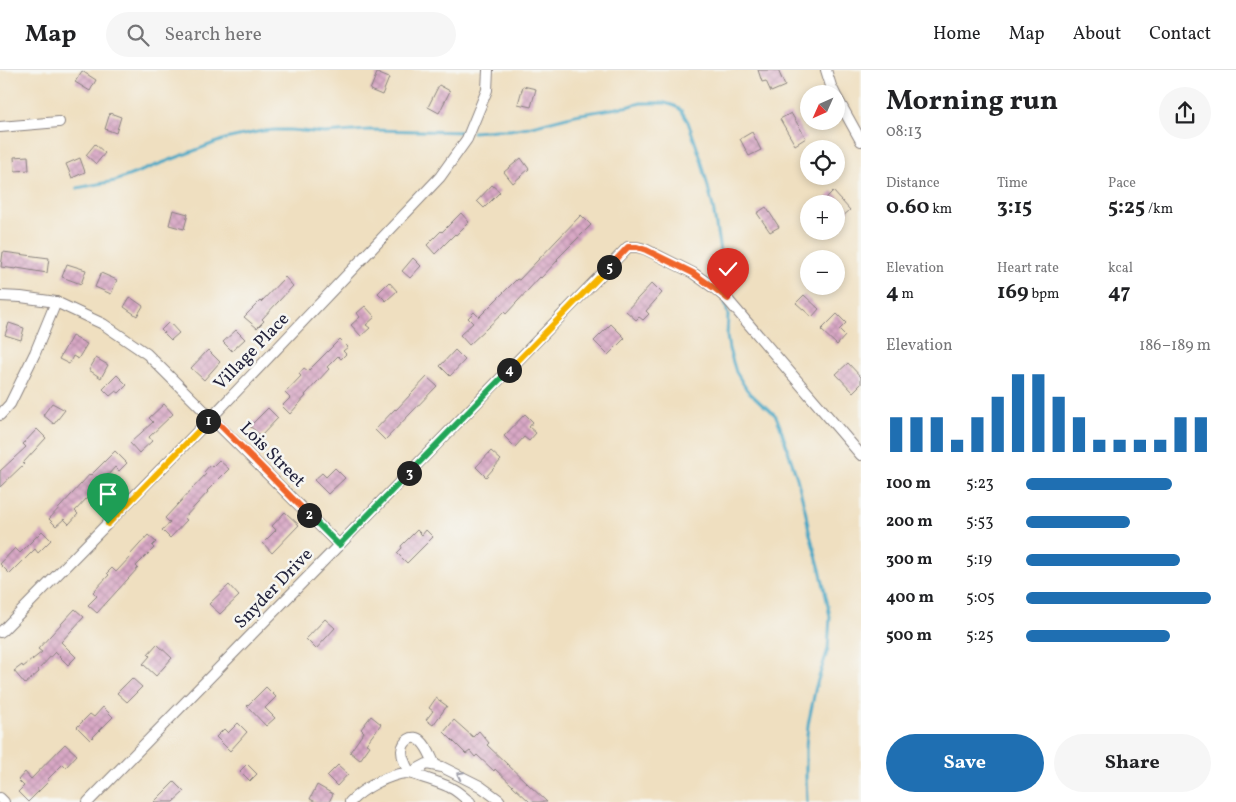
<!DOCTYPE html>
<html lang="en">
<head>
<meta charset="utf-8">
<style>
	body { margin:0; font-family:Vollkorn,serif; background:#f6f6f6; color:#202124; height:100vh; display:flex; flex-direction:column; font-size:19px; white-space:nowrap }
	* { box-sizing:border-box; margin:0 }
	p { font-size:16px; color:#757577 }
	.icon { flex:none; width:28px; height:28px; fill:none; stroke:currentColor; stroke-width:2; stroke-linecap:round; stroke-linejoin:round }
	.map { position:relative; flex:1; overflow:hidden }
	.side { display:flex; flex-direction:column; background:#fff; width:375px }
	.side>* { flex:none }
	.needle { width:32px; rotate:225deg }
	.fabs { position:absolute; left:800px; top:15px; display:grid; gap:10px }
	.fabs a { display:grid; place-items:center; width:45px; height:45px; border-radius:50%; background:#fff; box-shadow:0 2px 8px #0003; font-size:25px }
	.pin { position:absolute; display:grid; place-items:center; width:42px; height:42px; color:#fff; margin:-51px -21px; border-radius:50% 50% 50% 0; rotate:-45deg; box-shadow:0 0 5px #0007 }
	.pin .icon { rotate:45deg }
	.km { position:absolute; width:25px; height:25px; margin:-12px; border-radius:50%; background:#222; color:#fff; font-size:14px; line-height:25px; text-align:center }
	.round { display:grid; place-items:center; flex:none; width:52px; height:52px; border-radius:26px; background:#f6f6f6 }
	.headline { display:flex; align-items:center; justify-content:space-between; height:85px; padding:0 25px }
	h1 { font-size:28px; font-weight:700; line-height:38px }
	.stats { display:grid; grid-template-columns:repeat(3,1fr); gap:8px; height:85px; padding:5px 25px }
	.stats div { display:grid; align-content:center }
	.stats b { font-size:21px; font-weight:700 }
	.stats small { font-size:14px; font-weight:400 }
	.stats p { font-size:14px }
	.chart { height:140px; padding:10px 25px }
	.chart p { display:flex; justify-content:space-between }
	.chart svg { width:100%; height:90px; margin-top:5px; stroke:#1f6fb2; stroke-width:6 }
	.action { display:flex; gap:10px; margin-top:auto; padding:10px 25px }
	.action a { flex:1; height:58px; border-radius:30px; background:#1f6fb2; color:#fff; font-size:20px; font-weight:700; line-height:58px; text-align:center }
	.action a+a { background:#f6f6f6; color:#202124 }
	ul { padding:0 25px; list-style:none; font-size:16px }
	li { display:grid; grid-template-columns:80px 60px 1fr; align-items:center; height:38px }
	li i { height:12px; border-radius:6px; background:#1f6fb2 }
	header { display:flex; align-items:center; gap:30px; box-sizing:border-box; height:70px; padding:0 25px; background:#fff; border-bottom:1px solid #e0e0e0 }
	header strong { font-size:24px }
	nav { display:flex; gap:28px; margin-inline-start:auto; font-size:18px }
	.search { width:350px; height:45px; background:#f6f6f6; display:flex; align-items:center; gap:12px; box-sizing:border-box; padding:0 18px; border-radius:28px; color:#757577; font-size:19px }
	main { display:flex; flex:1; min-height:0 }
	.map>svg:first-child { display:block }
	.lines { fill:none; stroke-linecap:round; stroke-linejoin:round }
	.stream { stroke:#44a6c4; stroke-width:3 }
	.building { fill:url(#building-cross-hatch) }
	.minor-casing { stroke:#88807e; stroke-width:12 }
	.minor { stroke:#fff; stroke-width:10 }
	.oneway { stroke:#9c9ca7 }
	.split-1-casing { stroke:#fff; stroke-width:10 }
	.split-2-casing { stroke:#fff; stroke-width:10 }
	.split-3-casing { stroke:#fff; stroke-width:10 }
	.split-4-casing { stroke:#fff; stroke-width:10 }
	.split-5-casing { stroke:#fff; stroke-width:10 }
	.split-6-casing { stroke:#fff; stroke-width:10 }
	.split-1 { stroke:#f5b400; stroke-width:6 }
	.split-2 { stroke:#f0652b; stroke-width:6 }
	.split-3 { stroke:#22a559; stroke-width:6 }
	.split-4 { stroke:#22a559; stroke-width:6 }
	.split-5 { stroke:#f5b400; stroke-width:6 }
	.split-6 { stroke:#f0652b; stroke-width:6 }
	.labels { text-anchor:middle; dominant-baseline:central; stroke-width:5; stroke-linejoin:round; paint-order:stroke }
	.street-label { font-size:18px; fill:#22223b; stroke:#f6f6f2 }
</style>
</head>
<body>
<header>
<strong>Map</strong>
<div class="search"><svg class="icon" aria-label="search" viewBox="0 0 24 24"><circle cx="10" cy="10" r="6"/><path d="M15 15l6 6"/></svg>Search here</div>
<nav><a>Home</a><a>Map</a><a>About</a><a>Contact</a></nav>
</header>
<main>
<div class="map">
<svg width="861" height="732" viewBox="0 0 861 732">
	<defs>
		<pattern id="building-cross-hatch" width="8" height="8" patternUnits="userSpaceOnUse" patternTransform="scale(1.25)"><rect width="8" height="8" fill="#d8a8c5"/><path d="M0 0l8 8M0 8l8-8" fill="none" stroke="#b990aa"/></pattern>
	</defs>
	<rect width="100%" height="100%" fill="#f6f6f2"/>
	<filter id="ink" filterUnits="userSpaceOnUse"><feTurbulence type="fractalNoise" baseFrequency=".02" numOctaves="2"/><feDisplacementMap in="SourceGraphic" scale="10" xChannelSelector="R" yChannelSelector="G"/><feConvolveMatrix kernelMatrix="1 2 1 2 8 2 1 2 1" color-interpolation-filters="sRGB"/></filter>
	<filter id="wash" filterUnits="userSpaceOnUse"><feTurbulence type="fractalNoise" baseFrequency=".0096" numOctaves="4" result="noise"/><feDisplacementMap in="SourceGraphic" scale="20" xChannelSelector="R" yChannelSelector="G"/><feGaussianBlur stdDeviation="1.12" result="paint"/><feColorMatrix in="noise" values="0 0 0 0 0 0 0 0 0 0 0 0 0 0 0 0 0 1.4 0 .05"/><feComposite in="paint" operator="in"/></filter>
	<g filter="url(#wash)">
		<rect width="100%" height="100%" fill="#efdfc0"/>
		<g class="lines">
			<!-- stream -->
			<g class="stream">
				<path d="M 473,62 L 496,60 L 510,60 L 528,57 L 575,45 L 630,36 L 641,33 L 665,33 L 675,36 L 681,40 L 688,52 L 701,89 L 713,137 L 723,200 L 725,224"/>
				<path d="M 77,118 L 115,111 L 225,69 L 262,61 L 275,60 L 291,60 L 324,63 L 369,60 L 467,62"/>
				<path d="M 725,233 L 728,245 L 727,266 L 729,279 L 736,302 L 747,320 L 763,335 L 768,338 L 776,346 L 780,356 L 797,408 L 805,439 L 809,461 L 821,503 L 827,531 L 830,547 L 828,579 L 816,616 L 808,655 L 806,676 L 806,706 L 807,732"/>
			</g>
		</g>
		<g id="blocks">
			<!-- building -->
			<g class="building">
				<path d="M 758,0 L 778,0 L 785,16 L 771,22 L 766,11 L 762,12 Z"/>
				<path d="M 82,1 L 96,10 L 90,21 L 75,12 Z"/>
				<path d="M 377,3 L 389,8 L 382,25 L 370,20 Z"/>
				<path d="M 439,15 L 450,21 L 439,43 L 428,37 Z"/>
				<path d="M 523,16 L 536,19 L 531,37 L 518,34 Z"/>
				<path d="M 110,43 L 121,47 L 116,63 L 105,59 Z"/>
				<path d="M 791,43 L 806,68 L 795,75 L 780,49 Z"/>
				<path d="M 752,62 L 761,80 L 749,86 L 740,69 Z"/>
				<path d="M 95,74 L 105,83 L 96,94 L 86,85 Z"/>
				<path d="M 28,86 L 29,100 L 15,101 L 14,87 Z"/>
				<path d="M 80,88 L 85,102 L 72,108 L 66,94 Z"/>
				<path d="M 521,88 L 529,99 L 513,113 L 504,102 Z"/>
				<path d="M 492,115 L 500,122 L 484,138 L 477,131 Z"/>
				<path d="M 833,121 L 850,140 L 842,147 L 836,141 L 836,134 L 829,134 L 825,129 Z"/>
				<path d="M 766,137 L 779,157 L 770,162 L 757,143 Z"/>
				<path d="M 173,140 L 188,144 L 184,159 L 169,155 Z"/>
				<path d="M 461,143 L 469,152 L 456,165 L 455,164 L 435,184 L 427,175 L 441,161 L 442,162 Z"/>
				<path d="M 581,145 L 591,155 L 557,189 L 558,190 L 541,208 L 540,207 L 506,244 L 504,242 L 469,275 L 460,265 L 473,253 L 468,248 L 474,242 L 479,247 L 517,209 L 519,210 L 557,170 Z"/>
				<path d="M 3,182 L 49,188 L 47,203 L 17,198 L 16,199 L 1,197 Z"/>
				<path d="M 413,188 L 421,196 L 410,208 L 402,201 Z"/>
				<path d="M 67,194 L 86,200 L 81,214 L 62,207 Z"/>
				<path d="M 101,203 L 117,210 L 111,224 L 95,217 Z"/>
				<path d="M 285,207 L 293,216 L 262,249 L 264,251 L 257,258 L 244,247 L 260,231 L 261,232 Z"/>
				<path d="M 389,212 L 397,221 L 386,231 L 378,223 Z"/>
				<path d="M 652,213 L 662,223 L 646,241 L 649,244 L 643,250 L 639,247 L 636,250 L 626,241 Z"/>
				<path d="M 804,225 L 819,239 L 812,247 L 796,233 Z"/>
				<path d="M 130,227 L 143,236 L 137,246 L 124,237 Z"/>
				<path d="M 365,236 L 375,247 L 366,255 L 370,258 L 361,266 L 351,255 L 360,247 L 357,243 Z"/>
				<path d="M 837,244 L 846,253 L 839,260 L 845,266 L 837,275 L 821,260 Z"/>
				<path d="M 169,252 L 179,263 L 171,270 L 161,260 Z"/>
				<path d="M 9,253 L 24,258 L 21,270 L 5,265 Z"/>
				<path d="M 611,254 L 625,268 L 608,285 L 594,271 Z"/>
				<path d="M 236,260 L 245,269 L 232,281 L 223,272 Z"/>
				<path d="M 72,266 L 87,274 L 78,289 L 73,286 L 69,294 L 59,289 Z"/>
				<path d="M 340,269 L 348,277 L 343,281 L 346,284 L 341,289 L 338,286 L 327,297 L 329,299 L 305,325 L 306,326 L 290,344 L 282,336 L 290,328 L 285,323 L 301,306 L 299,304 L 304,298 L 308,301 Z"/>
				<path d="M 208,280 L 220,292 L 204,310 L 191,298 Z"/>
				<path d="M 455,280 L 465,290 L 450,306 L 440,296 Z"/>
				<path d="M 96,288 L 108,295 L 101,308 L 89,300 Z"/>
				<path d="M 848,293 L 861,307 L 861,314 L 853,322 L 836,304 Z"/>
				<path d="M 117,305 L 127,315 L 119,323 L 116,321 L 110,326 L 103,319 Z"/>
				<path d="M 427,307 L 437,316 L 385,370 L 375,360 L 395,339 L 396,340 Z"/>
				<path d="M 52,333 L 65,340 L 54,354 L 43,345 Z"/>
				<path d="M 164,334 L 173,344 L 149,367 L 152,371 L 139,383 L 130,373 L 153,352 L 149,348 Z"/>
				<path d="M 268,338 L 278,348 L 261,366 L 250,356 Z"/>
				<path d="M 525,344 L 533,352 L 529,357 L 536,363 L 529,371 L 524,367 L 515,377 L 504,366 Z"/>
				<path d="M 37,359 L 46,368 L 23,393 L 24,394 L 0,417 L 0,401 L 26,377 L 23,374 Z"/>
				<path d="M 115,381 L 127,393 L 119,401 L 115,397 L 100,414 L 75,441 L 78,444 L 69,454 L 64,449 L 56,456 L 49,449 L 72,424 L 90,404 L 91,405 Z"/>
				<path d="M 491,381 L 501,390 L 486,407 L 476,397 Z"/>
				<path d="M 219,390 L 229,399 L 207,421 L 208,422 L 184,448 L 187,450 L 170,468 L 162,460 L 170,453 L 165,448 L 206,404 L 204,402 L 210,395 L 212,397 Z"/>
				<path d="M 335,398 L 345,408 L 328,424 L 314,410 L 322,403 L 326,407 Z"/>
				<path d="M 285,442 L 299,455 L 272,483 L 263,473 L 276,460 L 272,456 Z"/>
				<path d="M 417,460 L 422,465 L 426,460 L 433,467 L 407,493 L 397,483 L 402,478 L 401,476 Z"/>
				<path d="M 42,461 L 51,470 L 38,483 L 35,479 L 10,504 L 0,494 L 15,478 L 20,483 Z"/>
				<path d="M 148,465 L 156,472 L 152,476 L 154,478 L 136,496 L 138,498 L 97,543 L 88,535 L 97,526 L 93,522 L 109,505 L 107,503 L 112,498 L 116,502 L 131,486 L 130,485 Z"/>
				<path d="M 229,515 L 239,526 L 220,544 L 209,534 Z"/>
				<path d="M 75,539 L 84,547 L 61,572 L 76,587 L 68,595 L 55,582 L 38,600 L 39,602 L 25,614 L 14,601 L 22,595 L 23,597 L 42,582 L 38,579 Z"/>
				<path d="M 325,549 L 335,558 L 316,579 L 306,569 Z"/>
				<path d="M 157,574 L 172,588 L 156,606 L 143,594 L 150,586 L 148,584 Z"/>
				<path d="M 132,608 L 142,617 L 127,632 L 117,623 Z"/>
				<path d="M 266,617 L 276,627 L 265,638 L 275,648 L 266,656 L 247,636 Z"/>
				<path d="M 436,628 L 447,636 L 433,655 L 426,650 L 433,641 L 429,638 Z"/>
				<path d="M 103,637 L 113,647 L 90,670 L 77,657 L 90,644 L 94,647 Z"/>
				<path d="M 371,646 L 381,654 L 366,674 L 370,676 L 360,690 L 350,682 L 364,662 L 361,659 Z"/>
				<path d="M 454,650 L 473,667 L 479,661 L 489,673 L 487,675 L 547,732 L 530,732 L 495,699 L 494,701 L 477,685 L 475,687 L 470,681 L 466,684 L 444,662 Z"/>
				<path d="M 238,653 L 247,662 L 230,681 L 216,667 L 224,659 L 228,663 Z"/>
				<path d="M 65,674 L 77,685 L 66,697 L 63,694 L 48,709 L 49,711 L 28,732 L 18,722 L 24,716 L 18,710 L 25,702 L 31,709 Z"/>
				<path d="M 247,694 L 257,704 L 250,711 L 240,701 Z"/>
				<path d="M 338,695 L 348,704 L 337,716 L 327,706 Z"/>
				<path d="M 174,712 L 184,722 L 173,732 L 154,732 Z"/>
				<path d="M 317,715 L 333,724 L 329,732 L 316,732 L 310,729 Z"/>
			</g>
		</g>
	</g>
	<g filter="url(#ink)">
		<use href="#blocks" fill-opacity="0" stroke="#88807e" stroke-width="1"/>
		<g class="lines">
			<defs>
				<g id="minor">
					<path d="M 826,0 L 831,16 L 835,24"/>
					<path d="M 836,26 L 861,71"/>
					<path d="M 0,57 L 59,52"/>
					<path d="M 0,226 L 21,227 L 56,232 L 103,254 L 147,284 L 339,475"/>
					<path d="M 0,345 L 10,334 L 35,283 L 56,232"/>
					<path d="M 0,562 L 3,560 L 212,347 L 440,107 L 467,69 L 487,20 L 488,0"/>
					<path d="M 410,703 L 427,694 L 442,697 L 480,716 L 499,730 L 500,732"/>
					<path d="M 410,703 C 406,696 402,689 402,681 C 403,671 413,663 421,671 C 428,677 431,687 435,695"/>
					<path d="M 0,728 L 4,732"/>
					<path d="M 88,732 L 339,475 L 628,177 L 637,177 L 645,179 L 693,203 L 714,218 L 727,229 L 861,385"/>
					<path d="M 350,732 C 362,719 389,704 407,703 C 412,703 446,715 451,718 C 458,721 464,728 470,732"/>
				</g>
			</defs>
			<!-- minor casing -->
			<use href="#minor" class="minor-casing"/>
			<!-- minor -->
			<use href="#minor" class="minor"/>
		</g>
		<!-- one-way arrows -->
		<defs><path id="oneway-chevron" d="M-2-3.5L2.5 0L-2 3.5" fill="none" stroke-width="1.6" stroke-linecap="round" stroke-linejoin="round" transform="scale(1.25)"/></defs>
		<use class="oneway" href="#oneway-chevron" transform="translate(460 705) rotate(-154)"/>
	</g>
	<g class="lines" filter="url(#ink)">
		<defs>
			<path id="split-1" d="M 108,454 L 208,351"/>
			<path id="split-2" d="M 208,351 L 212,347 L 309,445"/>
			<path id="split-3" d="M 309,445 L 339,475 L 409,403"/>
			<path id="split-4" d="M 409,403 L 509,300"/>
			<path id="split-5" d="M 509,300 L 609,197"/>
			<path id="split-6" d="M 609,197 L 628,177 L 637,177 L 646,180 L 693,203 L 714,218 L 728,229"/>
		</defs>
		<!-- split-1 casing -->
		<use href="#split-1" class="split-1-casing"/>
		<!-- split-2 casing -->
		<use href="#split-2" class="split-2-casing"/>
		<!-- split-3 casing -->
		<use href="#split-3" class="split-3-casing"/>
		<!-- split-4 casing -->
		<use href="#split-4" class="split-4-casing"/>
		<!-- split-5 casing -->
		<use href="#split-5" class="split-5-casing"/>
		<!-- split-6 casing -->
		<use href="#split-6" class="split-6-casing"/>
		<!-- split-1 -->
		<use href="#split-1" class="split-1"/>
		<!-- split-2 -->
		<use href="#split-2" class="split-2"/>
		<!-- split-3 -->
		<use href="#split-3" class="split-3"/>
		<!-- split-4 -->
		<use href="#split-4" class="split-4"/>
		<!-- split-5 -->
		<use href="#split-5" class="split-5"/>
		<!-- split-6 -->
		<use href="#split-6" class="split-6"/>
	</g>
	<g class="labels">
		<!-- street labels -->
		<g class="street-label">
			<text transform="translate(252 282) rotate(-46)">Village Place</text>
			<text transform="translate(272 385) rotate(45)">Lois Street</text>
			<text transform="translate(274 519) rotate(-46)">Snyder Drive</text>
		</g>
	</g>
</svg>
<div class="fabs">
<a><svg class="needle" viewBox="-14 -14 28 28"><path d="M0-13l5 13h-10z" fill="#e53935"/><path d="M0 13l5-13h-10z" fill="#757577"/></svg></a>
<a><svg class="icon" aria-label="locate" viewBox="0 0 24 24"><circle cx="12" cy="12" r="6"/><path d="M12 2v4M12 18v4M2 12h4M18 12h4"/></svg></a>
<a>+</a>
<a>−</a>
</div>
<div class="pin" style="left:108px;top:454px;background:#1e9e55"><svg class="icon" aria-label="arrive" viewBox="0 0 24 24"><path d="M6 21V4h12l-3 4 3 4H6"/></svg></div>
<div class="pin" style="left:728px;top:229px;background:#d93025"><svg class="icon" aria-label="check" viewBox="0 0 24 24"><path d="M5 12l5 5 9-10"/></svg></div>
<b class="km" style="left:208px;top:351px">1</b>
<b class="km" style="left:309px;top:445px">2</b>
<b class="km" style="left:409px;top:403px">3</b>
<b class="km" style="left:509px;top:300px">4</b>
<b class="km" style="left:609px;top:197px">5</b>
</div>
<section class="side">
<div class="headline"><div><h1>Morning run</h1><p>08:13</p></div><a class="round"><svg class="icon" aria-label="share" viewBox="0 0 24 24"><path d="M12 15V3M7 8l5-5 5 5M5 13v7h14v-7"/></svg></a></div>
<div class="stats">
<div><p>Distance</p><b>0.60<small> km</small></b></div>
<div><p>Time</p><b>3:15</b></div>
<div><p>Pace</p><b>5:25<small> /km</small></b></div>
</div>
<div class="stats">
<div><p>Elevation</p><b>4<small> m</small></b></div>
<div><p>Heart rate</p><b>169<small> bpm</small></b></div>
<div><p>kcal</p><b>47</b></div>
</div>
<div class="chart"><p><span>Elevation</span>186–189 m</p>
<svg viewBox="0 0 160 44" preserveAspectRatio="none"><path d="M5 44V27M15 44V27M25 44V27M35 44V38M45 44V27M55 44V17M65 44V6M75 44V6M85 44V17M95 44V27M105 44V38M115 44V38M125 44V38M135 44V38M145 44V27M155 44V27"/></svg>
</div>
<ul>
<li><b>100 m</b>5:23<i style="width:79%"></i></li>
<li><b>200 m</b>5:53<i style="width:56%"></i></li>
<li><b>300 m</b>5:19<i style="width:83%"></i></li>
<li><b>400 m</b>5:05<i style="width:100%"></i></li>
<li><b>500 m</b>5:25<i style="width:78%"></i></li>
</ul>
<div class="action"><a>Save</a><a>Share</a></div>
</section>
</main>
</body>
</html>
